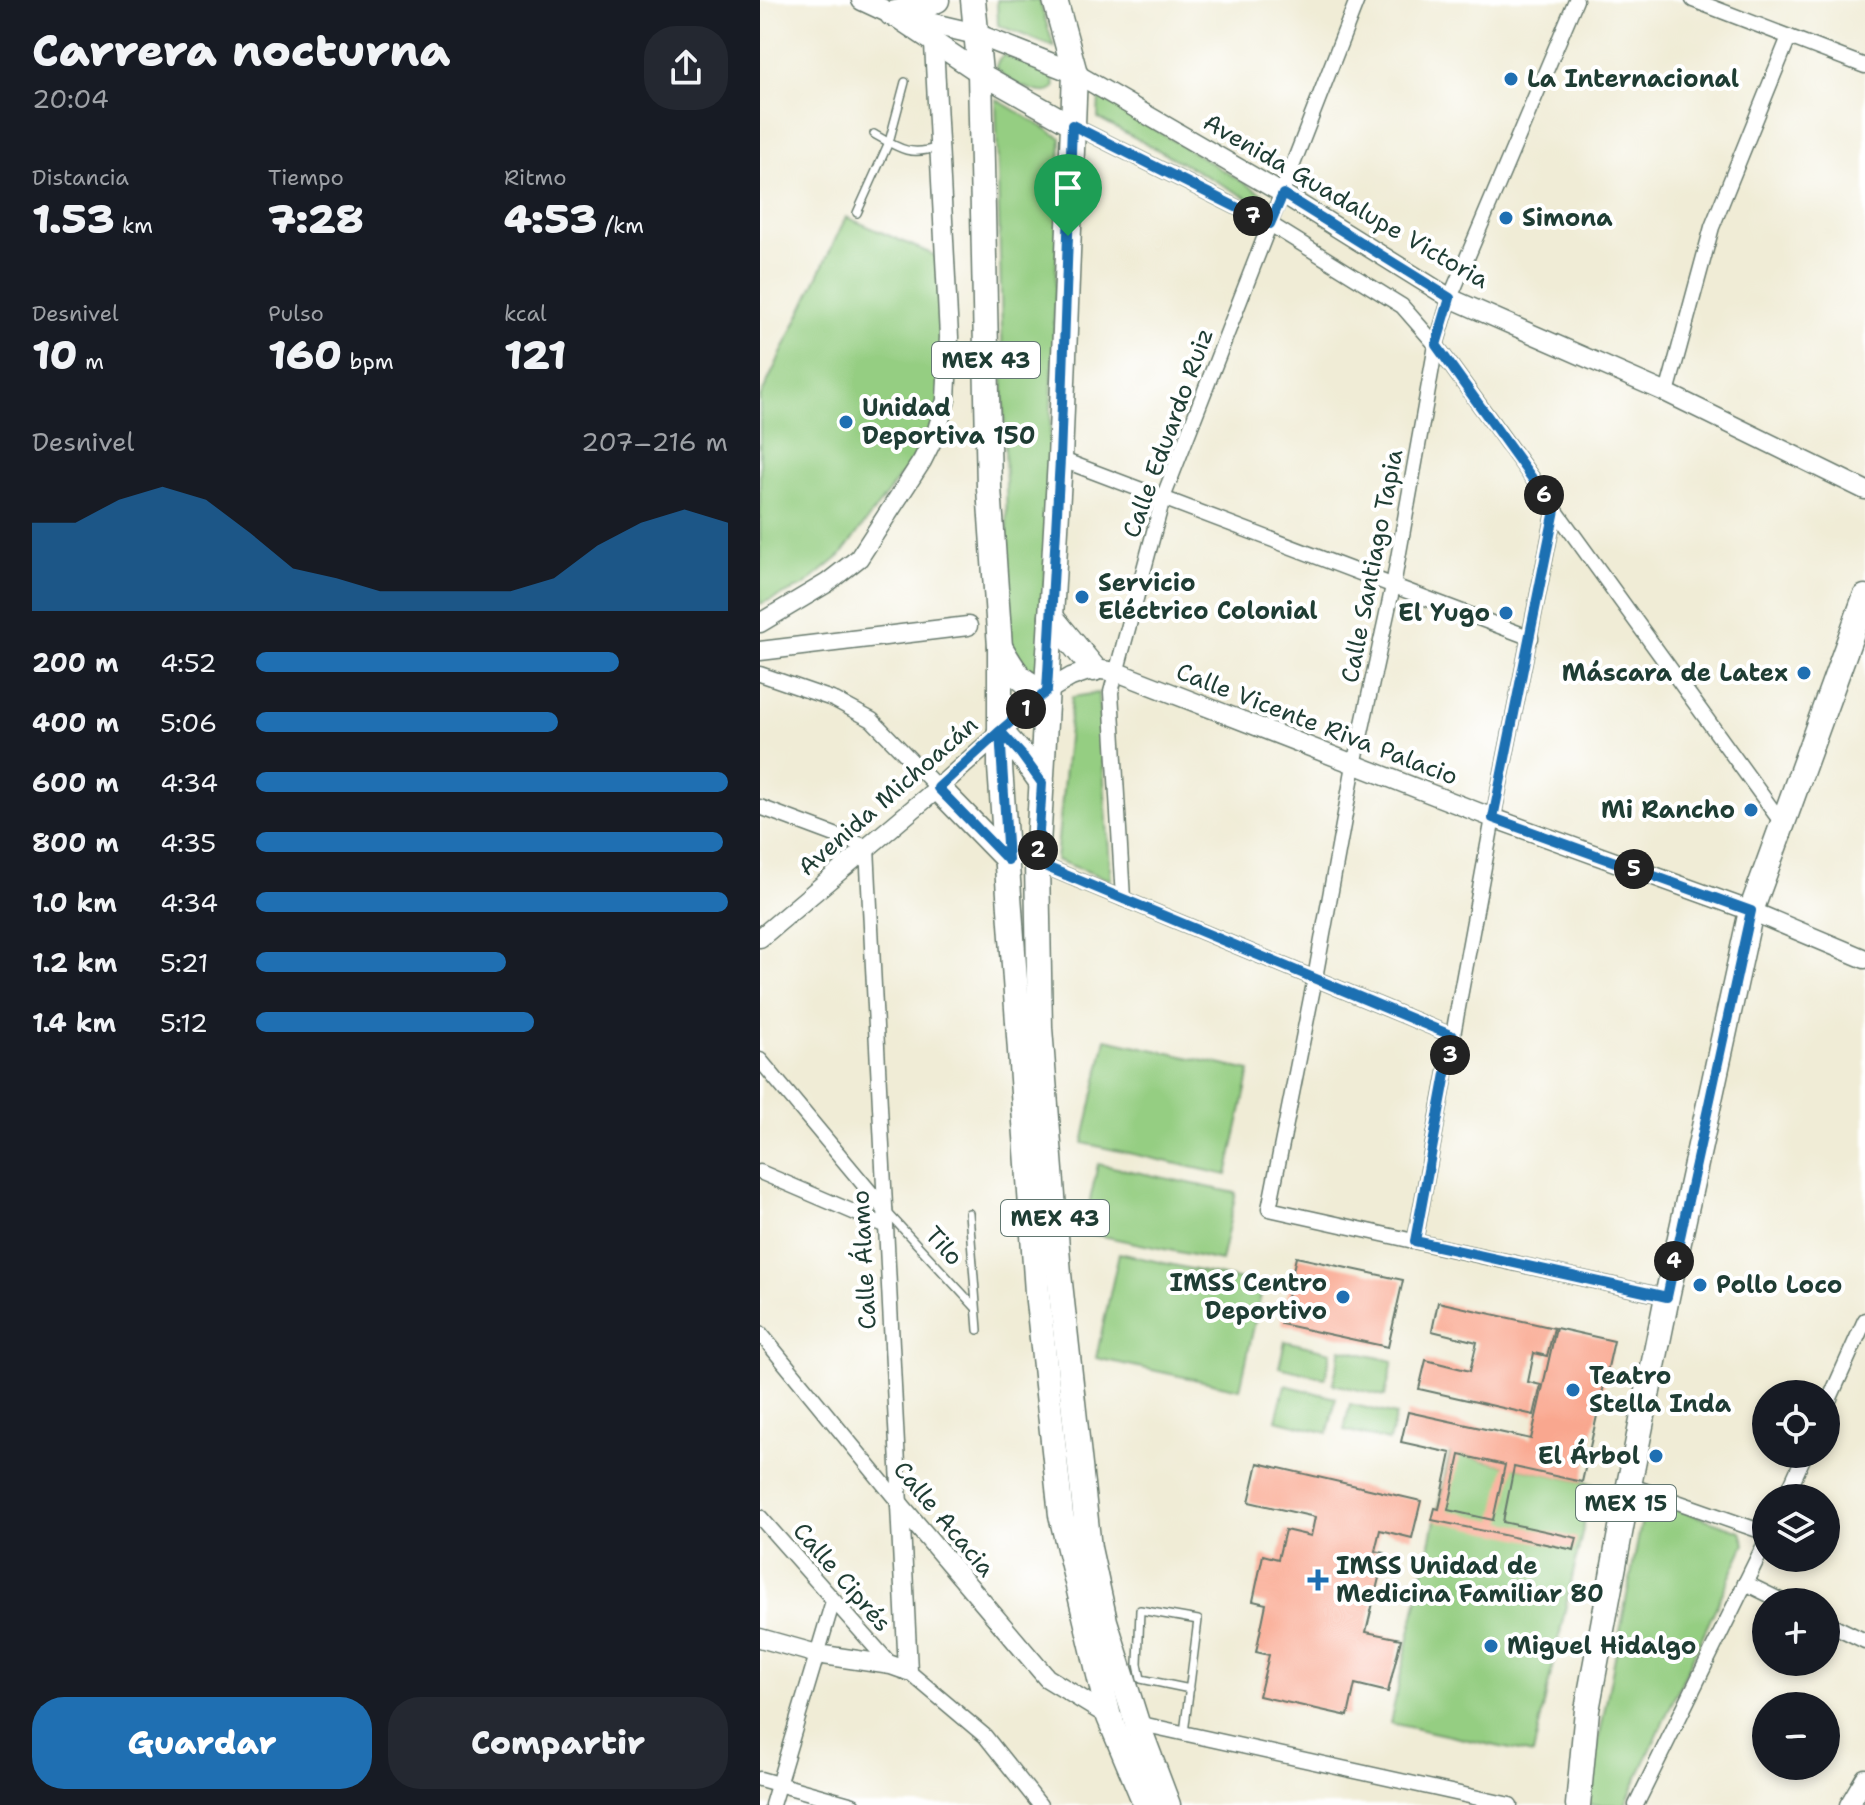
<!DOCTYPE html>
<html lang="es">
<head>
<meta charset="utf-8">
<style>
	body { margin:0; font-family:"Shantell Sans",sans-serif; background:#242831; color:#f1f3f6; height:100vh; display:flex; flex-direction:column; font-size:30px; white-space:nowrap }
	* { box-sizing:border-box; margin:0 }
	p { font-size:26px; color:#9ea1a6 }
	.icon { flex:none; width:44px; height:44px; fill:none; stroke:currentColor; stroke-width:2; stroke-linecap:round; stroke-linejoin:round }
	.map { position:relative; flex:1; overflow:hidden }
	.sheet { display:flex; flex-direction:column; background:#171b24; width:760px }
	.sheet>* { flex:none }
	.buttons { position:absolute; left:992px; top:1380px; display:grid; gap:16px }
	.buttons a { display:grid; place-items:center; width:88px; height:88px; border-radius:50%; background:#171b24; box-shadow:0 4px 12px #0003; font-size:40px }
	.pin { position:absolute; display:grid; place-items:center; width:68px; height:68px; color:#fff; margin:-82px -34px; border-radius:50% 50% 50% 0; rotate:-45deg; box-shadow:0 0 8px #0007 }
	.pin .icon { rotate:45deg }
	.km { position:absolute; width:40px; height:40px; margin:-20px; border-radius:50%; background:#222; color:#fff; font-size:22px; line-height:40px; text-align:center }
	.round { display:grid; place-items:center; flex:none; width:84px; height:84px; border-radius:32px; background:#242831 }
	.overview { display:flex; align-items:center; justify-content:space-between; height:136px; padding:0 32px }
	h1 { font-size:44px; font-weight:800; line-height:60px }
	.metrics { display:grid; grid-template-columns:repeat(3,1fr); gap:12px; height:136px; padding:8px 32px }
	.metrics div { display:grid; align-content:center }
	.metrics b { font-size:40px; font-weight:800 }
	.metrics small { font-size:22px; font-weight:400 }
	.metrics p { font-size:22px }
	.chart { height:224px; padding:16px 32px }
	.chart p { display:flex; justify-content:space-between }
	.chart svg { width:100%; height:144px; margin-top:8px; fill:#1f6fb2; opacity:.7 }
	.action { display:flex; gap:16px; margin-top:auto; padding:16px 32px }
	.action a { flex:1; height:92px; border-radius:32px; background:#1f6fb2; color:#fff; font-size:32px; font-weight:800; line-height:92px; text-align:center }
	.action a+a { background:#242831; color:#f1f3f6 }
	ul { padding:0 32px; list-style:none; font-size:26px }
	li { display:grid; grid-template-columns:128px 96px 1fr; align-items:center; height:60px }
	li i { height:20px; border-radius:10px; background:#1f6fb2 }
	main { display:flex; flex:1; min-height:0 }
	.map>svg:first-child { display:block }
	.green { fill:#95ce82; stroke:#5a865b; stroke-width:2 }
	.building { fill:#f9a78f; fill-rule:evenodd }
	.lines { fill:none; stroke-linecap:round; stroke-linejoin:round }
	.service-casing { stroke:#687a6d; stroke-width:10 }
	.minor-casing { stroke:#687a6d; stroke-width:17 }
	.tertiary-casing { stroke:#687a6d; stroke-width:21 }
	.secondary-casing { stroke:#687a6d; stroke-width:23 }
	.primary-casing { stroke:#687a6d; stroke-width:27 }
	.service { stroke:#fff; stroke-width:7 }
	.minor { stroke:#fff; stroke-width:14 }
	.tertiary { stroke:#fff; stroke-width:18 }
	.secondary { stroke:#fff; stroke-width:20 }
	.primary { stroke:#fff; stroke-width:24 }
	.route-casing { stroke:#fff; stroke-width:16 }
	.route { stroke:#1f6fb2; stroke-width:10 }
	.poi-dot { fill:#1f6fb2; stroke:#fff; stroke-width:3 }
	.labels { text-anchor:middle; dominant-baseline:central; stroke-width:8; stroke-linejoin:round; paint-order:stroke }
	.shield { fill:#fff; stroke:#627771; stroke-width:2 }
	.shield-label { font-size:22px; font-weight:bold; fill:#1f3d34 }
	.poi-label { font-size:24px; font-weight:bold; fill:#1f3d34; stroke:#fff; text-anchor:start }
	.street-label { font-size:24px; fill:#1f3d34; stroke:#fff }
</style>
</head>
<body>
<main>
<section class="sheet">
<div class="overview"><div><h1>Carrera nocturna</h1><p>20:04</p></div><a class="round"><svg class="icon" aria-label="share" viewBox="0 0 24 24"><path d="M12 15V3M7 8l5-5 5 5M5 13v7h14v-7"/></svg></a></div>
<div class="metrics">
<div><p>Distancia</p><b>1.53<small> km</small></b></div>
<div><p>Tiempo</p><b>7:28</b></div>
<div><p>Ritmo</p><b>4:53<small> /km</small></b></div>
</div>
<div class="metrics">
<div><p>Desnivel</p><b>10<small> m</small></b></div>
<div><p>Pulso</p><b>160<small> bpm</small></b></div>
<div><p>kcal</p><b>121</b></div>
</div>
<div class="chart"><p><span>Desnivel</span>207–216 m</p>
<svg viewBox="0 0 160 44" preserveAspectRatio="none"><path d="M0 44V17L10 17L20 10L30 6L40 10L50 20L60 31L70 34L80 38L90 38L100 38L110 38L120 34L130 24L140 17L150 13L160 17V44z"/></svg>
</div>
<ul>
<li><b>200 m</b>4:52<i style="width:77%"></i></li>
<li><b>400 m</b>5:06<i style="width:64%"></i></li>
<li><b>600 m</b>4:34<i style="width:100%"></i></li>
<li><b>800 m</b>4:35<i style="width:99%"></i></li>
<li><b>1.0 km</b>4:34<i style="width:100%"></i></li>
<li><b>1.2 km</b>5:21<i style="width:53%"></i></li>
<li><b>1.4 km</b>5:12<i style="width:59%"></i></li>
</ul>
<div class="action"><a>Guardar</a><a>Compartir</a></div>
</section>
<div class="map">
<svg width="1105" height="1805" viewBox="0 0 1105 1805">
	<rect width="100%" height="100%" fill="#fff"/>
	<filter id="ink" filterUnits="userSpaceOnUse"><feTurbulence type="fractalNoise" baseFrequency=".0125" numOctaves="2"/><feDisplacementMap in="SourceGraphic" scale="16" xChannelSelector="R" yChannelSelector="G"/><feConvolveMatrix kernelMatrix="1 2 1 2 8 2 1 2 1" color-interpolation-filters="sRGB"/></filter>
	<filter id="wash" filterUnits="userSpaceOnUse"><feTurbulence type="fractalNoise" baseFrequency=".006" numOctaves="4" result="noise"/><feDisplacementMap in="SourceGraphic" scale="32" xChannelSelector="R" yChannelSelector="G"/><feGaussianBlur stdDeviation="1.8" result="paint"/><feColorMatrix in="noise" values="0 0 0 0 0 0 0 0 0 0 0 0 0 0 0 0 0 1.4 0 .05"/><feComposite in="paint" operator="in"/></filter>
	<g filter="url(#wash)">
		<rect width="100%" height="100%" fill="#f0ecd6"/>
		<!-- green -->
		<g class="green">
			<path d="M 237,0 L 279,0 L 294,47 L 238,25 Z"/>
			<path d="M 245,55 L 291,74 C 311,111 241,83 236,66 L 239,59 Z"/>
			<path d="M 339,96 L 511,199 L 506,208 L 338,118 Z"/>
			<path d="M 236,99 L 301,138 L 281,680 L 274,683 L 250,645 Z"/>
			<path d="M 86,217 L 181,258 L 182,397 L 163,446 L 80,556 L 44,586 L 0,604 L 0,398 Z"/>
			<path d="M 338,693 L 351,880 L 296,860 L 312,697 Z"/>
			<path d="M 346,1039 L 490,1071 L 467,1175 L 323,1143 Z"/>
			<path d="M 338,1164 L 476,1193 L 461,1261 L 323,1232 Z"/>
			<path d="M 359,1253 L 503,1285 L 480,1389 L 336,1358 Z"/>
			<path d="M 525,1341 L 571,1352 L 565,1378 L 519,1367 Z"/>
			<path d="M 581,1349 L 633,1361 L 625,1396 L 573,1384 Z"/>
			<path d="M 525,1385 L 576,1398 L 568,1433 L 516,1420 Z"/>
			<path d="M 590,1404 L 636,1415 L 629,1441 L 584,1430 Z"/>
			<path d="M 690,1453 L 833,1484 L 773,1754 L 630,1723 Z"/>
			<path d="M 886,1499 L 981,1531 L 985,1544 L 865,1805 L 826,1805 Z"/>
		</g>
		<g id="blocks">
			<!-- building -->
			<g class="building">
				<path d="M 536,1257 L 643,1280 L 628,1347 L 521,1324 Z"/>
				<path d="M 678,1302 L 794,1328 L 787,1356 L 774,1353 L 768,1382 L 781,1385 L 774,1415 L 659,1389 L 666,1360 L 710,1371 L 717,1342 L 672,1331 Z"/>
				<path d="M 796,1328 L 854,1341 L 822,1482 L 754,1467 L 743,1522 L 817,1538 L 814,1550 L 672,1520 L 675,1508 L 679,1509 L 691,1453 L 641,1442 L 648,1412 L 771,1439 ZM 700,1455 L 745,1465 L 733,1520 L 688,1510 Z"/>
				<path d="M 498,1463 L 661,1501 L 652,1538 L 620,1530 L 615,1551 L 625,1553 L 606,1632 L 641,1639 L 628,1692 L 595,1684 L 588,1716 L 499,1696 L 509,1655 L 496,1652 L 506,1604 L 493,1601 L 503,1555 L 518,1559 L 525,1530 L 551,1536 L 555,1517 L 489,1502 Z"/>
			</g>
		</g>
	</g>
	<g filter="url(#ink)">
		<use href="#blocks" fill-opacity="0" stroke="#687a6d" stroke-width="2"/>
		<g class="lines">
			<defs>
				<g id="service">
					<path d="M 114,134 C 138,148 150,157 178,147"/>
					<path d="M 97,213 L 129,142 L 145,82"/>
					<path d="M 127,1212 L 215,1307"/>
					<path d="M 209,1213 L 218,1330"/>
					<path d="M 424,1733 L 438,1620 L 380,1610 L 378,1664 L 381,1679 L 430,1689"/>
				</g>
				<g id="minor">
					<path d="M 816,0 L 690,298 L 676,345 L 633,586 L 594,765 L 555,978 L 509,1209 L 907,1297"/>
					<path d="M 933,0 L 1105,66"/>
					<path d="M 312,125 L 510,224 L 642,306 L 676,345 L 1024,826"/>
					<path d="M 907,393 L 952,227 L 1029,37"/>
					<path d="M 300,459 L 771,638"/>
					<path d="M 0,674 L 75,700 L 112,720 L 178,788"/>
					<path d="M 0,807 L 107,847 L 140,1505"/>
					<path d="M 277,863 L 693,1036"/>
					<path d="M 363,899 L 351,692 L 403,498 L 597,0"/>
					<path d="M 0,1060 L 125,1210"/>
					<path d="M 0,1172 L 126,1226"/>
					<path d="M 655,1241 L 733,818 L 795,510"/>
					<path d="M 0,1333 L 140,1504"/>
					<path d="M 1066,1407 L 1105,1320"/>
					<path d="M 869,1485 L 1006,1533"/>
					<path d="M 1025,1498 L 1045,1454"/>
					<path d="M 0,1517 L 131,1665"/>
					<path d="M 985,1583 L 1024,1602"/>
					<path d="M 1066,1622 L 1105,1641"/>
					<path d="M 148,1671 L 225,1736 L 280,1805"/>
					<path d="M 377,1723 L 750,1805"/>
					<path d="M 0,1779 L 93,1805"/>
					<path d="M 12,1805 L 73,1601"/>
					<path d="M 876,1805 L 1006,1541"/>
				</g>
				<g id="tertiary">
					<path d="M 315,73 L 523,194 L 690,298 L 907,393 L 1105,490"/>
					<path d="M 0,623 L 67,583 L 99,558 L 162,461 L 176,433 L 186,400 L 189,337 L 174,44"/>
					<path d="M 0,651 L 208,626"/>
					<path d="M 0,938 L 178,788 L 287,691 L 311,677 L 334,669 L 357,672 L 733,818 L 991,911 L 1105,959"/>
					<path d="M 140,1505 L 287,1678 L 354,1719"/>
					<path d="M 0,1638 L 57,1654 L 131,1665 L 148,1671 L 140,1505"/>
					<path d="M 1089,1805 L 1105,1778"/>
				</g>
				<g id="secondary">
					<path d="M 102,0 L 132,14 L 220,73 L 312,125"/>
					<path d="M 139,16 L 216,34 L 315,73"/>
				</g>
				<g id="primary">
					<path d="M 213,0 L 220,73 L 229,488 L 240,647 L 240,767 L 277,1292 L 301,1515 L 349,1717 L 386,1805"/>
					<path d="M 295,0 L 315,73 L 300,459 L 277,863 L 280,1028 L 299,1274 L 329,1548 L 345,1621 L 377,1723 L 408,1805"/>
					<path d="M 132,14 L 164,6 L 177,0"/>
					<path d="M 291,617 L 334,669"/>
					<path d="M 240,647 C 255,671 258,683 287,691"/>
					<path d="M 240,731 L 261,754 L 282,783"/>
					<path d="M 178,788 L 248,860"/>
					<path d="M 818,1805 L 827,1710 L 869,1485 L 907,1297 L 991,911 L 1105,597"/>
				</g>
			</defs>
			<!-- service casing -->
			<use href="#service" class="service-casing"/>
			<!-- minor casing -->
			<use href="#minor" class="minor-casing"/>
			<!-- tertiary casing -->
			<use href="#tertiary" class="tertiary-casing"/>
			<!-- secondary casing -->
			<use href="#secondary" class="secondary-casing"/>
			<!-- primary casing -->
			<use href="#primary" class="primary-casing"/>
			<!-- service -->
			<use href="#service" class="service"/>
			<!-- minor -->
			<use href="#minor" class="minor"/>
			<!-- tertiary -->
			<use href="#tertiary" class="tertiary"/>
			<!-- secondary -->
			<use href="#secondary" class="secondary"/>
			<!-- primary -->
			<use href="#primary" class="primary"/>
		</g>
	</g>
	<g class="lines" filter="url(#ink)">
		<defs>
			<path id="route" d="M 308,236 L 300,459 L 287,691 L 240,731 L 248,860 L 178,788 L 240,731 L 261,754 L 282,783 L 277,863 L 693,1036 L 655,1241 L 907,1297 L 991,911 L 733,818 L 795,510 L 676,345 L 690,298 L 523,194 L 510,224 L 312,125 L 308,236"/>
		</defs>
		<!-- route casing -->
		<use href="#route" class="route-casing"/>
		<!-- route -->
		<use href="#route" class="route"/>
	</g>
	<!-- markers -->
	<g class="poi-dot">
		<circle cx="751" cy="79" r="8"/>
		<circle cx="746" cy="218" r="8"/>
		<circle cx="86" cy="422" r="8"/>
		<circle cx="322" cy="597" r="8"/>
		<circle cx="746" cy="613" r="8"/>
		<circle cx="1044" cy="673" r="8"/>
		<circle cx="991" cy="810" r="8"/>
		<circle cx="940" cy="1285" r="8"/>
		<circle cx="583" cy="1297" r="8"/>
		<circle cx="813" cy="1390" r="8"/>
		<circle cx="896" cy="1456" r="8"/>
		<path d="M554 1568h8v8h8v8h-8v8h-8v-8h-8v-8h8z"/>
		<circle cx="731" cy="1646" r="8"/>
	</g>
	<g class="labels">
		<!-- shield labels -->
		<g class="shield">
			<rect x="172" y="342" width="108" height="36" rx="6"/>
			<rect x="241" y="1200" width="108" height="36" rx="6"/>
			<rect x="816" y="1485" width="100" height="36" rx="6"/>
		</g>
		<g class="shield-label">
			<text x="226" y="360">MEX 43</text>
			<text x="295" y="1218">MEX 43</text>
			<text x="866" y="1503">MEX 15</text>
		</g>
		<!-- poi labels -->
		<g class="poi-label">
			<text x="767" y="79">La Internacional</text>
			<text x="762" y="218">Simona</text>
			<text x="102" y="408">Unidad<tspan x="102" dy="28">Deportiva 150</tspan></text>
			<text x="338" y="583">Servicio<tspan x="338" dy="28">Eléctrico Colonial</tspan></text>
			<text x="730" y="613" text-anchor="end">El Yugo</text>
			<text x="1028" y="673" text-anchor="end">Máscara de Latex</text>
			<text x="975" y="810" text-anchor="end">Mi Rancho</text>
			<text x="567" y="1283" text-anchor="end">IMSS Centro<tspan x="567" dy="28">Deportivo</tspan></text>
			<text x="956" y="1285">Pollo Loco</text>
			<text x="829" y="1376">Teatro<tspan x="829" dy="28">Stella Inda</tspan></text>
			<text x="880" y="1456" text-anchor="end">El Árbol</text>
			<text x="576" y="1566">IMSS Unidad de<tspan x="576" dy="28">Medicina Familiar 80</tspan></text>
			<text x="747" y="1646">Miguel Hidalgo</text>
		</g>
		<!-- street labels -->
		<g class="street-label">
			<text transform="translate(586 201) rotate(30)">Avenida Guadalupe Victoria</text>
			<text transform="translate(408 433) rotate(-70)">Calle Eduardo Ruiz</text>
			<text transform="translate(612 566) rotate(-79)">Calle Santiago Tapia</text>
			<text transform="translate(557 724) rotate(21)">Calle Vicente Riva Palacio</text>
			<text transform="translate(128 796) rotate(-41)">Avenida Michoacán</text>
			<text transform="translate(184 1246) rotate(48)">Tilo</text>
			<text transform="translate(104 1260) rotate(-93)">Calle Álamo</text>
			<text transform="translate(184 1519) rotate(50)">Calle Acacia</text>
			<text transform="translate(82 1577) rotate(49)">Calle Ciprés</text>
		</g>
	</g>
</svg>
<div class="buttons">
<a><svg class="icon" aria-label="locate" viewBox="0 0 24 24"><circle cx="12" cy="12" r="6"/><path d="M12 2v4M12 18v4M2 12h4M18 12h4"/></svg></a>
<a><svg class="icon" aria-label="layers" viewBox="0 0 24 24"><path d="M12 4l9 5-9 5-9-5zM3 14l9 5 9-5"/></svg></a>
<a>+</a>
<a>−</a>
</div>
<div class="pin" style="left:308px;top:236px;background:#1e9e55"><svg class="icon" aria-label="arrive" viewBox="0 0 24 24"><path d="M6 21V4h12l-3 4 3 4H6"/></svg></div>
<b class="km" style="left:266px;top:709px">1</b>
<b class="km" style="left:278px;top:850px">2</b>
<b class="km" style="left:690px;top:1055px">3</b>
<b class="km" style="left:914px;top:1261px">4</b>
<b class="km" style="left:874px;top:869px">5</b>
<b class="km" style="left:784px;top:495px">6</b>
<b class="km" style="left:493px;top:216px">7</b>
</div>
</main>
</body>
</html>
